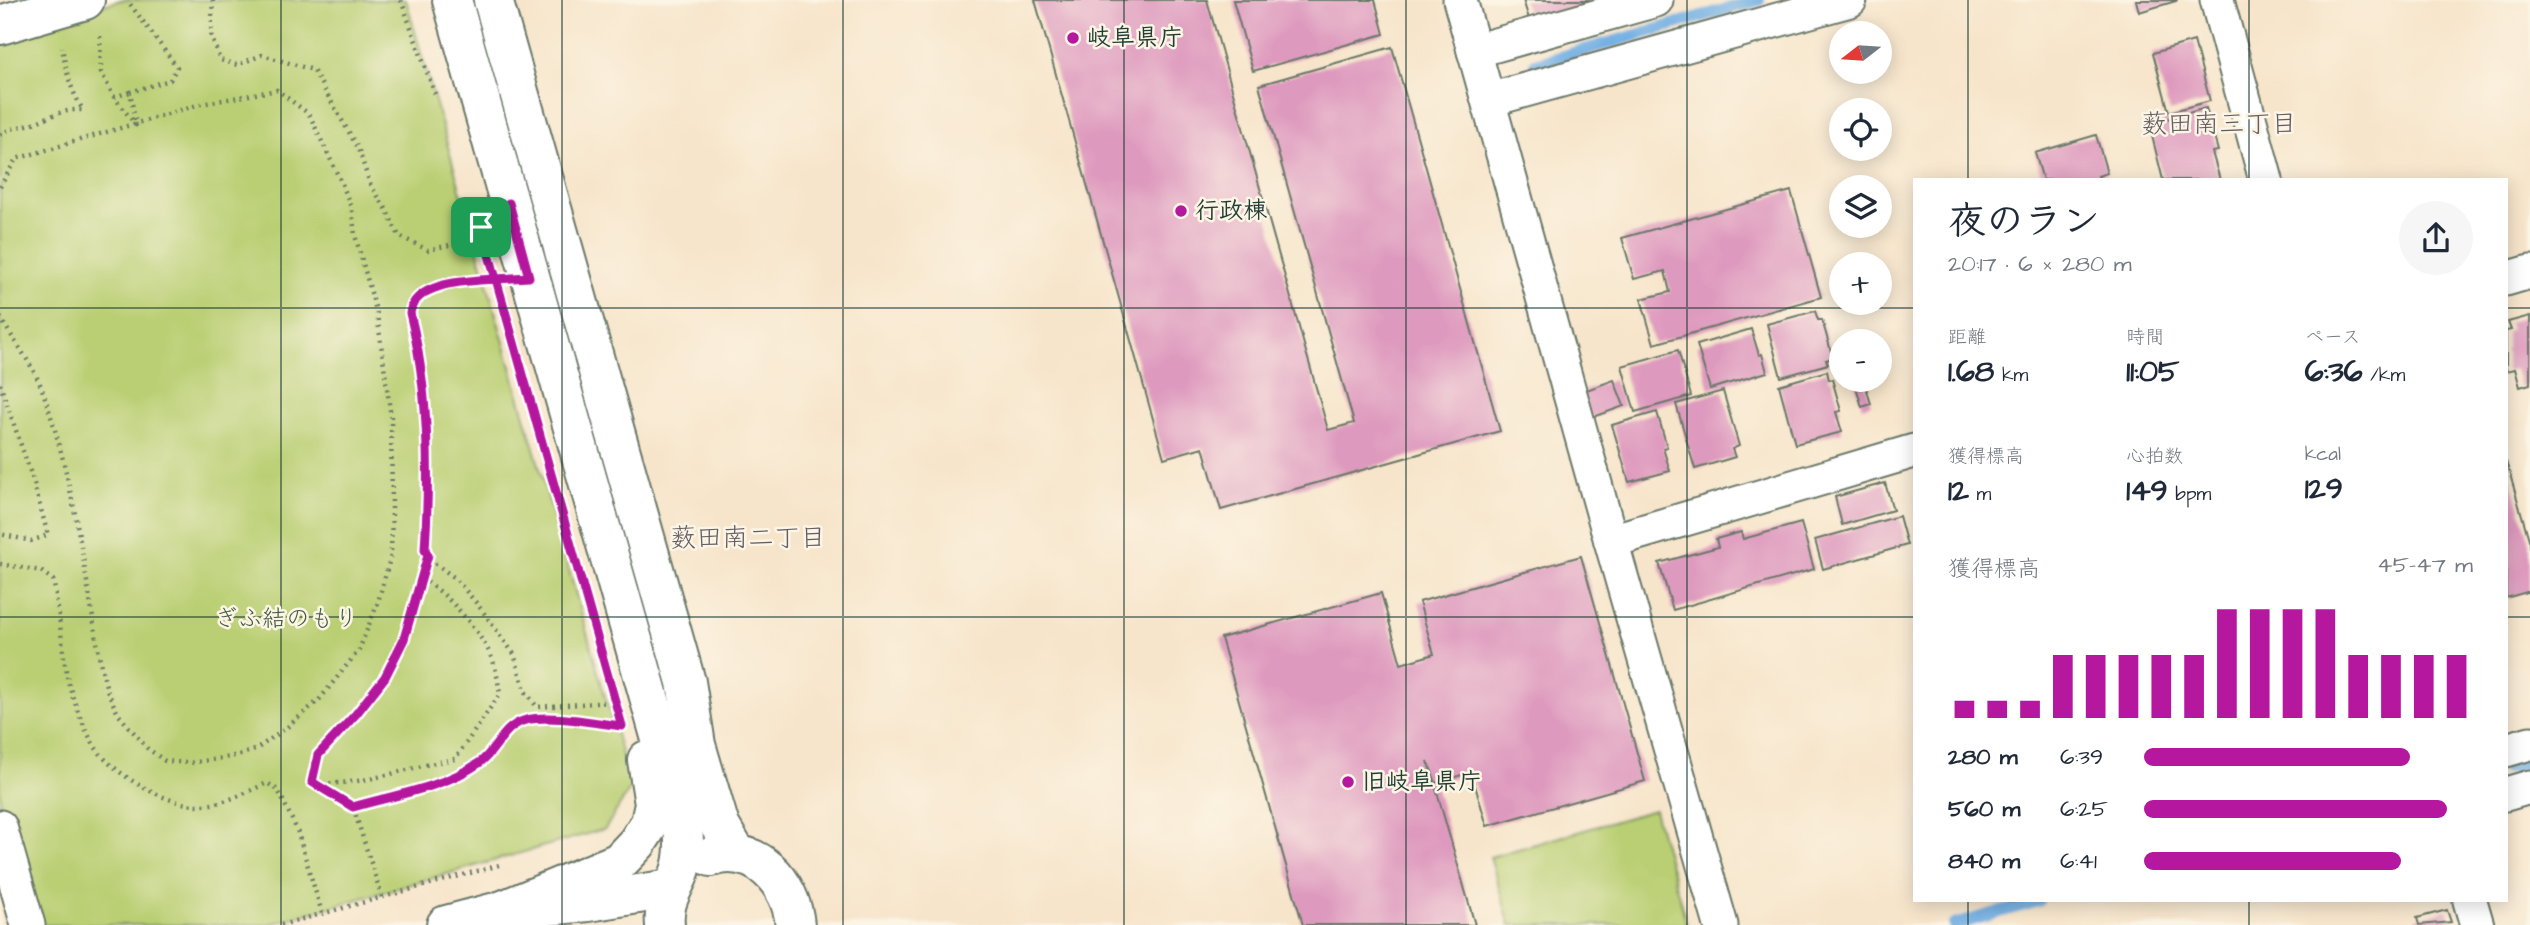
<!DOCTYPE html>
<html lang="ja">
<head>
<meta charset="utf-8">
<style>
	body { margin:0; font-family:"Architects Daughter","Klee One",sans-serif; background:#f6f6f7; color:#1f2937; height:100vh; display:flex; flex-direction:column; font-size:26px; white-space:nowrap }
	* { box-sizing:border-box; margin:0 }
	p { font-size:23px; color:#747a83 }
	.icon { flex:none; width:38px; height:38px; fill:none; stroke:currentColor; stroke-width:2; stroke-linecap:round; stroke-linejoin:round }
	.map { position:relative; flex:1; overflow:hidden }
	.drawer { position:absolute; left:1913px; top:178px; width:595px; height:724px; display:flex; flex-direction:column; background:#fff; border-radius:0px; box-shadow:0 4px 18px #0003 }
	.drawer>* { flex:none }
	.needle { width:46px; rotate:253deg }
	.buttons { position:absolute; left:1829px; top:21px; display:grid; gap:14px }
	.buttons a { display:grid; place-items:center; width:63px; height:63px; border-radius:50%; background:#fff; box-shadow:0 4px 18px #0003; font-size:35px }
	.pin { position:absolute; display:grid; place-items:center; width:60px; height:60px; color:#fff; margin:-30px; border-radius:14px; box-shadow:0 4px 10px #0006 }
	.round { display:grid; place-items:center; flex:none; width:74px; height:74px; border-radius:37px; background:#f6f6f7 }
	.headline { display:flex; align-items:center; justify-content:space-between; height:119px; padding:0 35px }
	h1 { font-size:38px; font-weight:700; line-height:52px }
	.stats { display:grid; grid-template-columns:repeat(3,1fr); gap:10px; height:119px; padding:7px 35px }
	.stats div { display:grid; align-content:center }
	.stats b { font-size:30px; font-weight:700 }
	.stats small { font-size:19px; font-weight:400 }
	.stats p { font-size:19px }
	.chart { height:196px; padding:14px 35px }
	.chart p { display:flex; justify-content:space-between }
	.chart svg { width:100%; height:126px; margin-top:7px; stroke:#b5179e; stroke-width:6 }
	ul { padding:0 35px; list-style:none; font-size:23px }
	li { display:grid; grid-template-columns:112px 84px 1fr; align-items:center; height:52px }
	li i { height:18px; border-radius:9px; background:#b5179e }
	.map>svg:first-child { display:block }
	.green { fill:#bacf73; stroke:#6c8654; stroke-width:2 }
	.lines { fill:none; stroke-linecap:round; stroke-linejoin:round }
	.stream { stroke:#71afe4; stroke-width:12 }
	.building { fill:#de99be }
	.street-casing { stroke:#6b7869; stroke-width:37 }
	.secondary-casing { stroke:#6b7869; stroke-width:42 }
	.path { stroke:#6b7869; stroke-width:4.5; stroke-dasharray:2 5; stroke-linecap:butt }
	.street { stroke:#fff; stroke-width:33 }
	.secondary { stroke:#fff; stroke-width:38 }
	.route-casing { stroke:#fff; stroke-width:14 }
	.route { stroke:#b5179e; stroke-width:9 }
	.grid { fill:none; stroke:#1f3d34; stroke-width:2; stroke-opacity:0.55 }
	.poi-dot { fill:#b5179e; stroke:#fcf5e5; stroke-width:2.5 }
	.labels { text-anchor:middle; dominant-baseline:central; stroke-width:5; stroke-linejoin:round; paint-order:stroke }
	.poi-label { font-size:24px; font-weight:bold; fill:#1f3d34; stroke:#fcf5e5; text-anchor:start }
	.park-label { font-size:24px; fill:#3e5a41; stroke:#fcf5e5 }
	.neighbourhood-label { font-size:26px; fill:#625d64; stroke:#fcf5e5 }
</style>
</head>
<body>
<div class="map">
<svg width="2530" height="925" viewBox="0 0 2530 925">
	<rect width="100%" height="100%" fill="#fcf5e5"/>
	<filter id="ink" filterUnits="userSpaceOnUse"><feTurbulence type="fractalNoise" baseFrequency=".0143" numOctaves="2"/><feDisplacementMap in="SourceGraphic" scale="14" xChannelSelector="R" yChannelSelector="G"/><feConvolveMatrix kernelMatrix="1 2 1 2 8 2 1 2 1" color-interpolation-filters="sRGB"/></filter>
	<filter id="wash" filterUnits="userSpaceOnUse"><feTurbulence type="fractalNoise" baseFrequency=".00686" numOctaves="4" result="noise"/><feDisplacementMap in="SourceGraphic" scale="28" xChannelSelector="R" yChannelSelector="G"/><feGaussianBlur stdDeviation="1.57" result="paint"/><feColorMatrix in="noise" values="0 0 0 0 0 0 0 0 0 0 0 0 0 0 0 0 0 1.4 0 .05"/><feComposite in="paint" operator="in"/></filter>
	<g filter="url(#wash)">
		<rect width="100%" height="100%" fill="#f7e5cb"/>
		<!-- green -->
		<g class="green">
			<path d="M 121,0 L 406,0 L 631,787 L 605,829 L 267,925 L 34,925 L 0,802 L 0,35 Z"/>
			<path d="M 1654,810 L 1687,925 L 1510,925 L 1490,857 Z"/>
		</g>
		<g class="lines">
			<!-- stream -->
			<g class="stream">
				<path d="M 1535,64 L 1759,0"/>
				<path d="M 2506,768 L 2530,762"/>
				<path d="M 1954,925 L 2038,901"/>
			</g>
		</g>
		<g id="blocks">
			<!-- building -->
			<g class="building">
				<path d="M 1035,0 L 1207,0 L 1328,430 L 1354,423 L 1259,85 L 1392,47 L 1500,431 L 1221,510 L 1203,447 L 1164,458 Z"/>
				<path d="M 1233,0 L 1375,0 L 1384,34 L 1253,71 Z"/>
				<path d="M 1523,0 L 1607,0 L 1530,22 Z"/>
				<path d="M 2136,0 L 2176,0 L 2176,1 L 2139,12 Z"/>
				<path d="M 2194,41 L 2210,101 L 2169,112 L 2153,53 Z"/>
				<path d="M 2206,108 L 2218,151 L 2212,152 L 2220,180 L 2163,180 L 2149,124 Z"/>
				<path d="M 2096,135 L 2107,173 L 2098,176 L 2099,180 L 2043,180 L 2035,153 Z"/>
				<path d="M 1791,191 L 1821,297 L 1654,344 L 1641,299 L 1670,292 L 1665,271 L 1634,279 L 1622,238 Z"/>
				<path d="M 1815,311 L 1818,320 L 1822,320 L 1833,358 L 1826,360 L 1828,364 L 1781,377 L 1767,324 Z"/>
				<path d="M 2530,316 L 2530,384 L 2520,387 L 2515,369 L 2506,371 L 2506,331 L 2511,330 L 2508,322 Z"/>
				<path d="M 1751,329 L 1759,355 L 1762,354 L 1767,372 L 1710,389 L 1697,345 Z"/>
				<path d="M 1678,350 L 1691,396 L 1635,412 L 1622,366 Z"/>
				<path d="M 1827,371 L 1829,380 L 1832,379 L 1841,411 L 1836,412 L 1842,432 L 1795,444 L 1779,385 Z"/>
				<path d="M 1614,380 L 1624,406 L 1591,418 L 1581,392 Z"/>
				<path d="M 1854,380 L 1864,380 L 1871,404 L 1862,407 Z"/>
				<path d="M 1723,391 L 1739,446 L 1732,449 L 1735,457 L 1695,469 L 1676,404 Z"/>
				<path d="M 1657,412 L 1667,447 L 1663,448 L 1670,471 L 1629,482 L 1612,425 Z"/>
				<path d="M 2506,461 L 2530,543 L 2530,591 L 2506,598 Z"/>
				<path d="M 1885,483 L 1893,510 L 1842,525 L 1835,497 Z"/>
				<path d="M 1899,516 L 1907,545 L 1823,569 L 1815,540 Z"/>
				<path d="M 1801,523 L 1814,569 L 1673,610 L 1659,563 L 1718,547 L 1716,539 L 1741,532 L 1743,539 Z"/>
				<path d="M 1581,556 L 1645,781 L 1487,826 L 1471,772 L 1436,783 L 1428,761 L 1475,925 L 1303,925 L 1221,638 L 1381,593 L 1401,664 L 1434,654 L 1419,602 Z"/>
				<path d="M 2447,910 L 2451,922 L 2419,925 L 2417,918 Z"/>
			</g>
		</g>
	</g>
	<g filter="url(#ink)">
		<use href="#blocks" fill-opacity="0" stroke="#6b7869" stroke-width="2"/>
		<g class="lines">
			<defs>
				<g id="street">
					<path d="M 1460,0 L 1611,541 L 1721,925"/>
					<path d="M 2217,0 L 2266,180"/>
					<path d="M 1474,51 L 1656,0"/>
					<path d="M 1489,100 L 1850,0"/>
					<path d="M 2506,279 L 2530,272"/>
					<path d="M 1611,541 L 1914,451"/>
					<path d="M 2506,750 L 2530,743"/>
					<path d="M 2506,794 L 2530,787"/>
					<path d="M 0,827 L 28,925"/>
					<path d="M 2470,901 L 2477,925"/>
				</g>
				<g id="secondary">
					<path d="M 452,0 L 681,810 C 684,832 687,856 678,877 C 670,894 663,906 665,925"/>
					<path d="M 493,0 L 686,682 L 696,745 L 720,826 L 736,853"/>
					<path d="M 0,25 L 85,0"/>
					<path d="M 711,857 C 756,843 791,882 795,925"/>
					<path d="M 503,910 L 619,862 L 637,843 L 650,823 L 654,804 L 647,760"/>
					<path d="M 446,925 L 503,910 L 588,902 L 670,889"/>
				</g>
			</defs>
			<!-- street casing -->
			<use href="#street" class="street-casing"/>
			<!-- secondary casing -->
			<use href="#secondary" class="secondary-casing"/>
			<!-- path -->
			<g class="path">
				<path d="M 213,0 L 211,35 L 220,60 L 237,65 L 262,55 L 313,70 L 358,148 L 370,184 L 385,207 L 399,236 L 428,250 L 458,243 L 477,231"/>
				<path d="M 401,0 L 436,97"/>
				<path d="M 100,36 L 101,72 L 114,97 L 136,125 L 130,92 L 170,80 L 177,67 L 127,0"/>
				<path d="M 114,97 L 130,92"/>
				<path d="M 0,135 C 10,128 16,128 27,125 C 48,119 59,109 83,110 C 70,89 66,71 62,47"/>
				<path d="M 0,187 L 16,159 L 201,104 L 277,90 L 309,114 L 343,186 L 352,210 L 355,235 L 377,314 L 391,417 L 392,509 L 391,555 L 378,602 L 359,650 L 319,700 L 285,729 L 255,750 L 230,757 L 190,763 L 165,761 L 147,748 L 118,714 L 107,690 L 101,666 C 85,574 74,481 43,392 C 34,365 14,342 0,317"/>
				<path d="M 492,279 C 461,281 435,283 411,306 L 410,313 C 429,389 431,472 425,550 L 430,560 L 455,578 L 478,605 L 514,654 L 525,691 L 537,707 L 610,702"/>
				<path d="M 0,384 L 33,480 L 48,535 L 31,541 L 0,534"/>
				<path d="M 0,564 L 41,571 L 53,580 C 60,612 61,644 67,676 C 70,694 87,737 98,751 C 117,776 168,806 200,805 C 223,805 247,792 267,783 L 278,790 L 297,830 L 322,913"/>
				<path d="M 421,579 C 444,588 485,637 493,661 C 497,671 498,683 500,694 L 455,759 C 410,766 357,789 312,782 L 318,755 L 356,714 L 385,677 L 404,639 Z"/>
				<path d="M 421,579 L 427,556"/>
				<path d="M 316,784 L 353,807"/>
				<path d="M 382,897 L 353,807 C 394,795 444,788 480,763 C 497,751 502,725 526,720 C 555,714 588,723 617,726"/>
				<path d="M 281,925 L 503,864"/>
			</g>
			<!-- street -->
			<use href="#street" class="street"/>
			<!-- secondary -->
			<use href="#secondary" class="secondary"/>
		</g>
	</g>
	<g class="lines" filter="url(#ink)">
		<defs>
			<path id="route" d="M 481,227 L 496,279 C 471,281 415,281 410,313 C 429,389 430,472 425,550 L 428,555 L 404,639 L 385,677 L 356,714 L 318,755 L 312,782 L 353,807 C 394,795 443,788 479,763 C 497,751 502,726 526,720 C 552,714 594,723 622,726 L 496,279 L 529,277 L 509,203 L 481,227"/>
		</defs>
		<!-- route casing -->
		<use href="#route" class="route-casing"/>
		<!-- route -->
		<use href="#route" class="route"/>
	</g>
	<!-- grid -->
	<path class="grid" d="M 281,0 L 281,925M 562,0 L 562,925M 843,0 L 843,925M 1124,0 L 1124,925M 1406,0 L 1406,925M 1687,0 L 1687,925M 1968,0 L 1968,180M 2249,0 L 2249,180M 0,308 L 1914,308M 2506,308 L 2530,308M 0,617 L 1914,617M 2506,617 L 2530,617M 1968,901 L 1968,925M 2249,901 L 2249,925"/>
	<!-- markers -->
	<g class="poi-dot">
		<circle cx="1073" cy="38" r="7"/>
		<circle cx="1181" cy="211" r="7"/>
		<circle cx="1348" cy="782" r="7"/>
	</g>
	<g class="labels">
		<!-- poi labels -->
		<g class="poi-label">
			<text x="1087" y="38">岐阜県庁</text>
			<text x="1195" y="211">行政棟</text>
			<text x="1362" y="782">旧岐阜県庁</text>
		</g>
		<!-- park labels -->
		<g class="park-label">
			<text x="286" y="619">ぎふ結のもり</text>
		</g>
		<!-- neighbourhood labels -->
		<g class="neighbourhood-label">
			<text x="2219" y="124">薮田南三丁目</text>
			<text x="748" y="538">薮田南二丁目</text>
		</g>
	</g>
</svg>
<div class="buttons">
<a><svg class="needle" viewBox="-14 -14 28 28"><path d="M0-13l5 13h-10z" fill="#e53935"/><path d="M0 13l5-13h-10z" fill="#747a83"/></svg></a>
<a><svg class="icon" aria-label="locate" viewBox="0 0 24 24"><circle cx="12" cy="12" r="6"/><path d="M12 2v4M12 18v4M2 12h4M18 12h4"/></svg></a>
<a><svg class="icon" aria-label="layers" viewBox="0 0 24 24"><path d="M12 4l9 5-9 5-9-5zM3 14l9 5 9-5"/></svg></a>
<a>+</a>
<a>−</a>
</div>
<div class="pin" style="left:481px;top:227px;background:#1e9e55"><svg class="icon" aria-label="arrive" viewBox="0 0 24 24"><path d="M6 21V4h12l-3 4 3 4H6"/></svg></div>
<section class="drawer">
<div class="headline"><div><h1>夜のラン</h1><p>20:17 · 6 × 280 m</p></div><a class="round"><svg class="icon" aria-label="share" viewBox="0 0 24 24"><path d="M12 15V3M7 8l5-5 5 5M5 13v7h14v-7"/></svg></a></div>
<div class="stats">
<div><p>距離</p><b>1.68<small> km</small></b></div>
<div><p>時間</p><b>11:05</b></div>
<div><p>ペース</p><b>6:36<small> /km</small></b></div>
</div>
<div class="stats">
<div><p>獲得標高</p><b>12<small> m</small></b></div>
<div><p>心拍数</p><b>149<small> bpm</small></b></div>
<div><p>kcal</p><b>129</b></div>
</div>
<div class="chart"><p><span>獲得標高</span>45–47 m</p>
<svg viewBox="0 0 160 44" preserveAspectRatio="none"><path d="M5 44V38M15 44V38M25 44V38M35 44V22M45 44V22M55 44V22M65 44V22M75 44V22M85 44V6M95 44V6M105 44V6M115 44V6M125 44V22M135 44V22M145 44V22M155 44V22"/></svg>
</div>
<ul>
<li><b>280 m</b>6:39<i style="width:81%"></i></li>
<li><b>560 m</b>6:25<i style="width:92%"></i></li>
<li><b>840 m</b>6:41<i style="width:78%"></i></li>
</ul>
</section>
</div>
</body>
</html>
